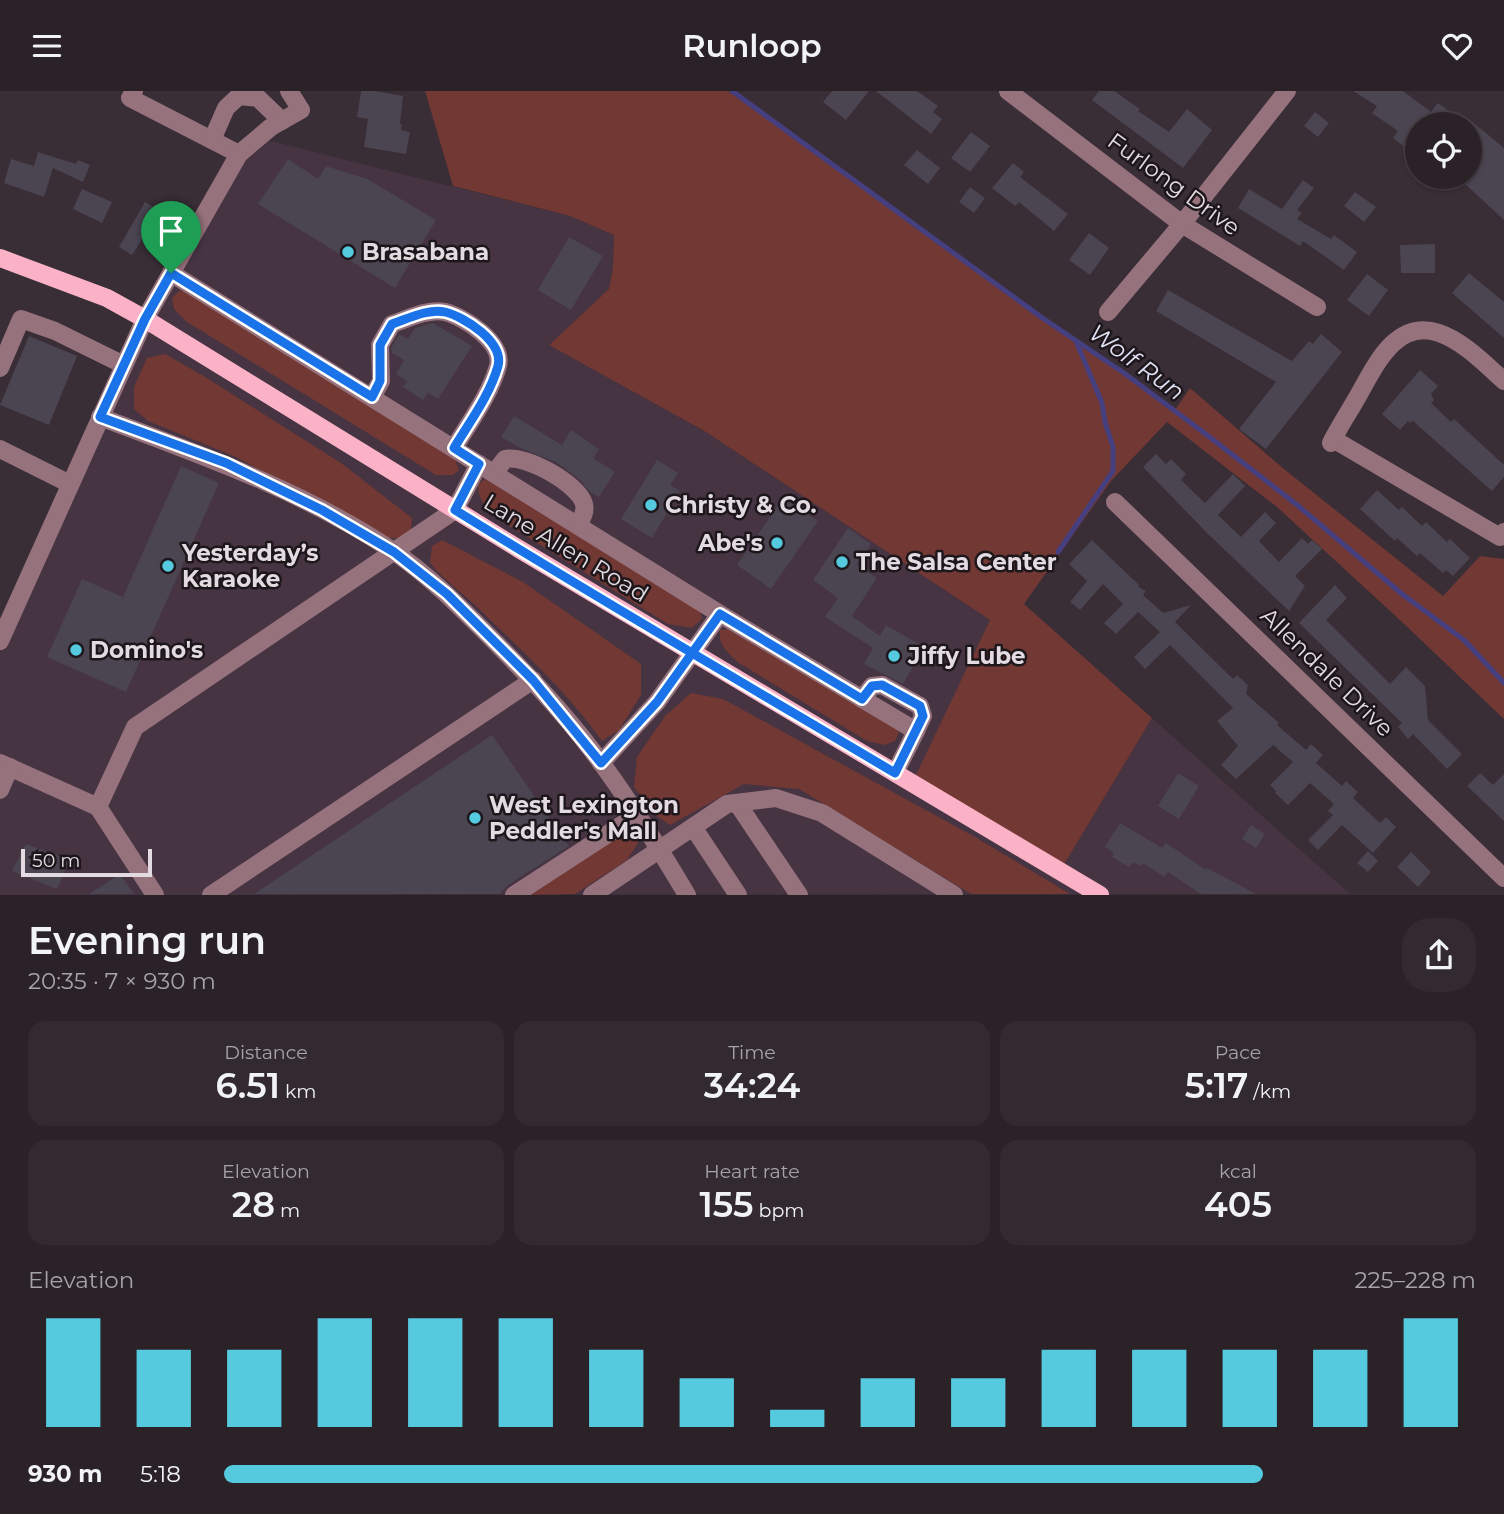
<!DOCTYPE html>
<html lang="en">
<head>
<meta charset="utf-8">
<style>
	body { margin:0; font-family:Montserrat,sans-serif; background:#332a30; color:#f1f3f6; height:100vh; display:flex; flex-direction:column; font-size:26px; white-space:nowrap }
	* { box-sizing:border-box; margin:0 }
	p { font-size:23px; color:#a6a4a8 }
	.icon { flex:none; width:38px; height:38px; fill:none; stroke:currentColor; stroke-width:2; stroke-linecap:round; stroke-linejoin:round }
	.map { position:relative; height:804px; overflow:hidden }
	.drawer { display:flex; flex-direction:column; background:#2b2228; flex:1 }
	.drawer>* { flex:none }
	.controls { position:absolute; left:1405px; top:21px; display:grid; gap:14px }
	.controls a { display:grid; place-items:center; width:77px; height:77px; border-radius:50%; background:#2b2228; box-shadow:0 2px 5px #0004,0 0 0 2px #473f45; font-size:35px }
	.scale { position:absolute; left:21px; bottom:18px; width:131px; box-sizing:border-box; padding-left:7px; border:4px solid #e3dbe1; border-top:0; font-size:19px; line-height:24px; white-space:nowrap; color:#e3dbe1; -webkit-text-stroke:5px #1d171b; paint-order:stroke }
	.pin { position:absolute; display:grid; place-items:center; width:60px; height:60px; color:#fff; margin:-72px -30px; border-radius:50% 50% 50% 0; rotate:-45deg; box-shadow:0 0 7px #0007 }
	.pin .icon { rotate:45deg }
	.round { display:grid; place-items:center; flex:none; width:74px; height:74px; border-radius:28px; background:#332a30 }
	.headline { display:flex; align-items:center; justify-content:space-between; height:119px; padding:0 28px }
	h1 { font-size:38px; font-weight:600; line-height:52px }
	.figures { display:grid; grid-template-columns:repeat(3,1fr); gap:10px; height:119px; padding:7px 28px }
	.figures div { display:grid; align-content:center; border-radius:18px; background:#332a30; text-align:center }
	.figures b { font-size:35px; font-weight:600 }
	.figures small { font-size:19px; font-weight:400 }
	.figures p { font-size:19px }
	.chart { height:196px; padding:14px 28px }
	.chart p { display:flex; justify-content:space-between }
	.chart svg { width:100%; height:126px; margin-top:7px; stroke:#55cadf; stroke-width:6 }
	ul { padding:0 28px; list-style:none; font-size:23px }
	li { display:grid; grid-template-columns:112px 84px 1fr; align-items:center; height:52px }
	li i { height:18px; border-radius:9px; background:#55cadf }
	header { display:flex; justify-content:space-between; align-items:center; height:91px; padding:0 28px; background:#2b2228; font-size:32px; font-weight:600 }
	.map>svg:first-child { display:block }
	.built { fill:#463442 }
	.green { fill:#713834 }
	.lines { fill:none; stroke-linecap:round; stroke-linejoin:round }
	.stream { stroke:#463f7f; stroke-width:5 }
	.building { fill:#4b4451 }
	.minor { stroke:#96727c; stroke-width:18 }
	.major { stroke:#fbb2c7; stroke-width:18 }
	.route-casing { stroke:#fff; stroke-width:14 }
	.route { stroke:#1a73e8; stroke-width:9 }
	.poi-dot { fill:#55cadf; stroke:#1d171b; stroke-width:2.5 }
	.labels { text-anchor:middle; dominant-baseline:central; stroke-width:5; stroke-linejoin:round; paint-order:stroke }
	.street-label { font-size:23px; fill:#e3dbe1; stroke:#1d171b }
	.poi-label { font-size:23px; font-weight:bold; fill:#e3dbe1; stroke:#1d171b; text-anchor:start }
	.water-label { font-size:24px; font-style:italic; fill:#e1e1f5; stroke:#1d171b }
</style>
</head>
<body>
<header><svg class="icon" aria-label="menu" viewBox="0 0 24 24"><path d="M4 6h16M4 12h16M4 18h16"/></svg>Runloop<svg class="icon" aria-label="heart" viewBox="0 0 24 24"><path d="M12 20l-8-8c-3-5 5-10 8-4 3-6 11-1 8 4z"/></svg></header>
<div class="map">
<svg width="1504" height="804" viewBox="0 0 1504 804">
	<rect width="100%" height="100%" fill="#392d36"/>
	<!-- built -->
	<path class="built" d="M 255,46 L 570,125 L 614,144 L 613,176 L 609,198 L 549,254 L 706,341 L 990,529 L 913,692 L 1060,779 L 1152,627 L 1350,803 L 0,804 L 0,550 L 145,228 Z"/>
	<!-- green -->
	<g class="green">
		<path d="M 425,0 L 728,0 L 1175,319 L 1190,297 L 1284,378 L 1443,505 L 1480,465 L 1504,468 L 1504,628 L 1402,531 L 1277,416 L 1167,331 L 1111,390 L 1024,513 L 1152,627 L 1060,780 L 912,692 L 990,529 L 706,341 L 549,254 L 609,198 L 613,176 L 614,144 L 570,125 L 453,95 Z"/>
		<path d="M 179,200 L 184,200 L 454,366 L 459,379 L 453,384 L 436,384 L 187,231 L 174,218 L 172,207 Z"/>
		<path d="M 165,263 L 202,284 L 341,372 L 412,427 L 411,438 L 405,447 L 388,447 L 236,366 L 148,330 L 134,318 L 134,296 L 147,267 Z"/>
		<path d="M 486,387 L 700,519 L 702,528 L 692,537 L 668,533 L 503,431 C 488,421 479,413 478,394 Z"/>
		<path d="M 442,449 L 523,491 L 641,573 L 641,604 L 619,639 L 602,650 C 567,600 521,559 477,516 C 461,501 444,489 430,472 L 432,455 Z"/>
		<path d="M 729,538 L 894,635 L 899,641 L 895,650 L 885,654 L 867,650 L 739,572 C 728,562 718,555 720,539 Z"/>
		<path d="M 691,602 L 723,608 L 975,746 L 1070,803 L 971,803 L 799,698 L 744,693 L 670,734 L 655,724 L 634,696 L 637,666 L 665,625 Z"/>
		<path d="M 626,739 L 637,741 L 638,752 L 627,769 L 575,803 L 525,804 Z"/>
	</g>
	<g class="lines">
		<!-- stream -->
		<g class="stream">
			<path d="M 732,0 L 1041,226 L 1124,282 L 1207,344 L 1296,413 L 1402,503 L 1464,549 L 1504,592"/>
			<path d="M 1058,461 L 1113,380 L 1113,356 L 1105,331 L 1102,312 L 1076,250"/>
		</g>
	</g>
	<!-- building -->
	<g class="building">
		<path d="M 361,0 L 375,0 L 403,5 L 400,33 L 402,34 L 401,39 L 410,41 L 406,63 L 364,56 L 368,28 L 357,26 Z"/>
		<path d="M 832,0 L 869,0 L 846,29 L 823,11 Z"/>
		<path d="M 876,0 L 917,0 L 938,15 L 933,21 L 942,28 L 931,43 Z"/>
		<path d="M 1099,0 L 1114,0 L 1140,18 L 1138,20 L 1169,41 L 1187,18 L 1212,39 L 1183,77 L 1092,9 Z"/>
		<path d="M 1353,0 L 1403,0 L 1431,21 L 1438,12 L 1466,33 L 1418,33 L 1418,49 L 1410,60 L 1393,47 L 1398,40 L 1372,22 L 1377,15 Z"/>
		<path d="M 1315,21 L 1329,32 L 1318,46 L 1304,35 Z"/>
		<path d="M 1470,29 L 1504,57 L 1504,129 L 1463,91 L 1470,86 L 1480,70 L 1470,62 Z"/>
		<path d="M 971,41 L 990,55 L 970,81 L 951,67 Z"/>
		<path d="M 917,59 L 940,77 L 928,93 L 904,74 Z"/>
		<path d="M 38,61 L 76,73 L 78,69 L 90,74 L 83,91 L 53,77 L 44,106 L 4,92 L 11,68 L 34,75 Z"/>
		<path d="M 288,68 L 318,88 L 326,75 L 367,88 L 436,129 L 395,197 L 258,113 Z"/>
		<path d="M 1013,72 L 1024,81 L 1020,86 L 1068,123 L 1054,140 L 1019,111 L 1015,115 L 992,97 Z"/>
		<path d="M 1303,89 L 1314,97 L 1297,119 L 1302,122 L 1297,128 L 1331,148 L 1334,144 L 1357,161 L 1344,179 L 1303,150 L 1300,155 L 1238,117 L 1249,98 L 1282,118 Z"/>
		<path d="M 970,96 L 985,107 L 974,122 L 959,111 Z"/>
		<path d="M 82,98 L 112,111 L 102,132 L 73,118 Z"/>
		<path d="M 1355,101 L 1376,116 L 1364,131 L 1344,115 Z"/>
		<path d="M 145,111 L 160,120 L 132,164 L 119,156 Z"/>
		<path d="M 1089,142 L 1109,157 L 1090,184 L 1069,169 Z"/>
		<path d="M 569,146 L 603,165 L 571,219 L 538,199 Z"/>
		<path d="M 1435,153 L 1435,182 L 1401,182 L 1400,154 Z"/>
		<path d="M 1469,182 L 1504,211 L 1504,247 L 1452,202 Z"/>
		<path d="M 1367,183 L 1388,199 L 1369,225 L 1347,209 Z"/>
		<path d="M 1168,199 L 1292,270 L 1309,250 L 1313,253 L 1321,243 L 1342,261 L 1266,358 L 1239,338 L 1276,291 L 1156,220 Z"/>
		<path d="M 433,232 L 472,255 L 438,308 L 428,302 L 423,309 L 403,296 L 407,290 L 396,283 L 404,269 L 392,262 L 391,257 L 399,243 L 408,248 L 415,237 Z"/>
		<path d="M 29,245 L 77,265 L 49,334 L 0,314 Z"/>
		<path d="M 1420,279 L 1438,295 L 1431,303 L 1434,309 L 1431,312 L 1451,331 L 1454,328 L 1504,374 L 1504,386 L 1492,400 L 1413,330 L 1410,332 L 1408,330 L 1400,339 L 1382,323 Z"/>
		<path d="M 514,325 L 562,354 L 571,339 L 599,358 L 593,367 L 615,381 L 599,406 L 590,401 L 579,388 L 556,371 L 520,357 L 501,346 Z"/>
		<path d="M 1156,363 L 1166,373 L 1171,368 L 1186,383 L 1181,389 L 1205,412 L 1233,383 L 1245,395 L 1218,424 L 1241,446 L 1265,421 L 1276,432 L 1259,450 L 1279,471 L 1302,447 L 1308,453 L 1312,449 L 1322,458 L 1295,485 L 1305,495 L 1289,520 L 1209,444 L 1143,376 Z"/>
		<path d="M 657,369 L 678,382 L 670,394 L 680,400 L 652,447 L 621,428 Z"/>
		<path d="M 181,375 L 219,392 L 126,601 L 47,566 L 82,488 L 123,506 Z"/>
		<path d="M 1377,399 L 1399,419 L 1402,416 L 1422,435 L 1426,431 L 1447,451 L 1450,448 L 1470,467 L 1453,485 L 1446,479 L 1443,482 L 1420,462 L 1417,465 L 1397,447 L 1395,450 L 1360,418 Z"/>
		<path d="M 783,407 L 818,430 L 771,498 L 737,474 Z"/>
		<path d="M 848,437 L 871,453 L 857,474 L 877,487 L 852,525 L 880,545 L 886,534 L 924,556 L 903,593 L 864,573 L 873,557 L 825,526 L 838,507 L 813,489 Z"/>
		<path d="M 1092,449 L 1139,494 L 1138,496 L 1146,500 L 1143,504 L 1163,522 L 1191,514 L 1175,531 L 1233,588 L 1237,584 L 1248,594 L 1246,603 L 1279,632 L 1277,634 L 1306,659 L 1311,653 L 1323,664 L 1316,672 L 1342,695 L 1346,690 L 1358,701 L 1353,707 L 1380,732 L 1386,726 L 1396,736 L 1373,762 L 1342,734 L 1318,759 L 1308,749 L 1333,724 L 1328,720 L 1334,713 L 1310,692 L 1288,714 L 1275,702 L 1276,700 L 1270,694 L 1293,671 L 1273,654 L 1236,688 L 1221,674 L 1238,655 L 1217,630 L 1233,617 L 1170,554 L 1145,578 L 1134,566 L 1160,541 L 1138,521 L 1116,543 L 1104,532 L 1123,513 L 1103,493 L 1080,519 L 1070,511 L 1087,490 L 1069,473 Z"/>
		<path d="M 1335,494 L 1347,507 L 1326,529 L 1390,593 L 1406,576 L 1425,595 L 1428,629 L 1462,663 L 1447,678 L 1413,643 L 1408,648 L 1398,636 L 1402,632 L 1299,532 Z"/>
		<path d="M 492,644 L 569,755 L 508,794 L 500,803 L 254,803 Z"/>
		<path d="M 1178,682 L 1199,695 L 1179,728 L 1158,715 Z"/>
		<path d="M 1480,682 L 1493,694 L 1504,683 L 1504,730 L 1467,695 Z"/>
		<path d="M 1120,732 L 1162,757 L 1166,752 L 1206,779 L 1207,777 L 1256,803 L 1201,803 L 1168,781 L 1164,786 L 1143,772 L 1140,775 L 1133,771 L 1129,776 L 1112,766 L 1114,762 L 1105,756 Z"/>
		<path d="M 1251,734 L 1265,743 L 1256,757 L 1242,748 Z"/>
		<path d="M 26,753 L 70,769 L 57,798 L 12,780 Z"/>
		<path d="M 1368,760 L 1378,770 L 1368,781 L 1357,772 Z"/>
		<path d="M 1411,761 L 1431,781 L 1418,796 L 1397,776 Z"/>
		<path d="M 120,783 L 134,803 L 89,803 Z"/>
	</g>
	<g class="lines">
		<!-- minor -->
		<g class="minor">
			<path d="M 134,0 L 130,7 L 239,63"/>
			<path d="M 1008,0 L 1182,133 L 1317,216"/>
			<path d="M 212,49 L 226,17 L 239,5 L 258,7 L 282,30"/>
			<path d="M 171,182 L 720,523"/>
			<path d="M 1108,221 L 1182,133 L 1287,0"/>
			<path d="M 0,277 L 21,228 L 55,240 L 124,274"/>
			<path d="M 372,306 L 381,290 L 380,254 L 392,233 C 407,228 429,217 445,221 C 465,226 504,252 498,275 C 490,304 469,332 454,357"/>
			<path d="M 100,326 C 201,364 304,400 393,460 C 427,483 456,512 484,540 C 523,579 561,618 594,662 C 628,707 658,755 687,804"/>
			<path d="M 1333,348 L 1500,446 L 1504,441"/>
			<path d="M 1331,352 C 1339,336 1349,321 1358,305 C 1375,275 1396,227 1439,242 C 1463,250 1485,273 1504,290"/>
			<path d="M 0,358 L 70,393"/>
			<path d="M 494,382 L 505,368 C 525,363 579,393 584,413 C 586,421 582,427 578,434"/>
			<path d="M 1115,411 L 1504,787"/>
			<path d="M 0,550 L 145,228 L 239,63 L 271,36 L 301,19 L 289,0"/>
			<path d="M 862,608 L 872,595 L 882,594 L 920,615 L 923,625 L 916,640"/>
			<path d="M 0,672 L 98,716 L 135,636 L 455,419 L 479,373"/>
			<path d="M 601,672 L 657,611 L 720,523 L 916,640 L 895,682"/>
			<path d="M 0,699 L 10,676"/>
			<path d="M 737,712 L 799,804"/>
			<path d="M 98,716 L 155,804"/>
			<path d="M 693,736 L 738,804"/>
			<path d="M 211,804 L 533,589"/>
			<path d="M 514,804 L 637,724"/>
			<path d="M 592,804 L 727,713 L 776,707 L 822,722 L 954,804"/>
		</g>
		<!-- major -->
		<path class="major" d="M 0,167 L 107,207 L 145,228 L 519,458 L 1100,804"/>
	</g>
	<g class="lines">
		<defs>
			<path id="route" d="M 171,182 L 145,228 L 100,326 L 226,372 L 322,419 L 394,461 L 447,503 L 533,589 L 601,672 L 657,611 L 720,523 L 862,608 L 872,595 L 882,594 L 920,615 L 923,625 L 895,682 C 748,595 600,509 455,419 L 479,373 L 454,357 C 469,332 490,304 498,275 C 504,251 465,226 445,221 C 429,217 407,228 392,233 L 380,254 L 380,290 L 372,306 L 171,182"/>
		</defs>
		<!-- route casing -->
		<use href="#route" class="route-casing"/>
		<!-- route -->
		<use href="#route" class="route"/>
	</g>
	<!-- markers -->
	<g class="poi-dot">
		<circle cx="348" cy="161" r="7"/>
		<circle cx="651" cy="414" r="7"/>
		<circle cx="777" cy="452" r="7"/>
		<circle cx="842" cy="471" r="7"/>
		<circle cx="168" cy="475" r="7"/>
		<circle cx="76" cy="559" r="7"/>
		<circle cx="894" cy="565" r="7"/>
		<circle cx="475" cy="727" r="7"/>
	</g>
	<g class="labels">
		<!-- street labels -->
		<g class="street-label">
			<text transform="translate(1174 93) rotate(36)">Furlong Drive</text>
			<text transform="translate(566 457) rotate(31)">Lane Allen Road</text>
			<text transform="translate(1327 581) rotate(44)">Allendale Drive</text>
		</g>
		<!-- poi labels -->
		<g class="poi-label">
			<text x="362" y="161">Brasabana</text>
			<text x="665" y="414">Christy &amp; Co.</text>
			<text x="763" y="452" text-anchor="end">Abe's</text>
			<text x="182" y="462">Yesterday’s<tspan x="182" dy="26">Karaoke</tspan></text>
			<text x="856" y="471">The Salsa Center</text>
			<text x="90" y="559">Domino's</text>
			<text x="908" y="565">Jiffy Lube</text>
			<text x="489" y="714">West Lexington<tspan x="489" dy="26">Peddler's Mall</tspan></text>
		</g>
		<!-- water labels -->
		<g class="water-label">
			<text transform="translate(1137 271) rotate(36)">Wolf Run</text>
		</g>
	</g>
</svg>
<div class="controls">
<a><svg class="icon" aria-label="locate" viewBox="0 0 24 24"><circle cx="12" cy="12" r="6"/><path d="M12 2v4M12 18v4M2 12h4M18 12h4"/></svg></a>
</div>
<div class="scale">50 m</div>
<div class="pin" style="left:171px;top:182px;background:#1e9e55"><svg class="icon" aria-label="arrive" viewBox="0 0 24 24"><path d="M6 21V4h12l-3 4 3 4H6"/></svg></div>
</div>
<section class="drawer">
<div class="headline"><div><h1>Evening run</h1><p>20:35 · 7 × 930 m</p></div><a class="round"><svg class="icon" aria-label="share" viewBox="0 0 24 24"><path d="M12 15V3M7 8l5-5 5 5M5 13v7h14v-7"/></svg></a></div>
<div class="figures">
<div><p>Distance</p><b>6.51<small> km</small></b></div>
<div><p>Time</p><b>34:24</b></div>
<div><p>Pace</p><b>5:17<small> /km</small></b></div>
</div>
<div class="figures">
<div><p>Elevation</p><b>28<small> m</small></b></div>
<div><p>Heart rate</p><b>155<small> bpm</small></b></div>
<div><p>kcal</p><b>405</b></div>
</div>
<div class="chart"><p><span>Elevation</span>225–228 m</p>
<svg viewBox="0 0 160 44" preserveAspectRatio="none"><path d="M5 44V6M15 44V17M25 44V17M35 44V6M45 44V6M55 44V6M65 44V17M75 44V27M85 44V38M95 44V27M105 44V27M115 44V17M125 44V17M135 44V17M145 44V17M155 44V6"/></svg>
</div>
<ul>
<li><b>930 m</b>5:18<i style="width:83%"></i></li>
</ul>
</section>
</body>
</html>
